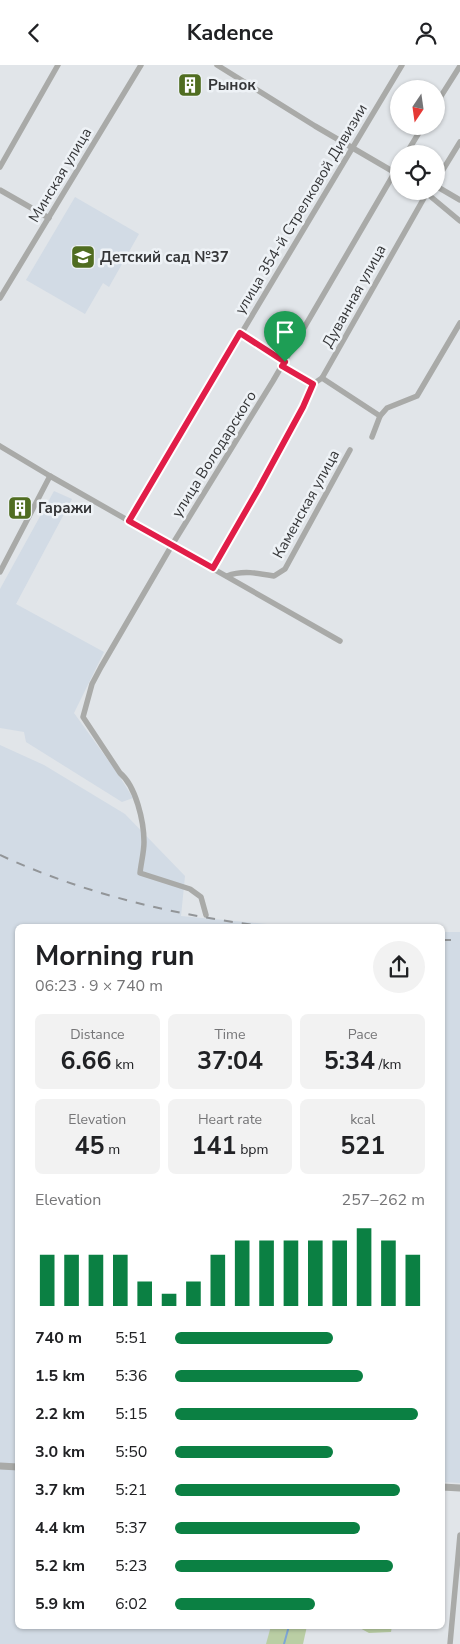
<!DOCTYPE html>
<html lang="en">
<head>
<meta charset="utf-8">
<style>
	body { margin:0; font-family:"Nunito Sans",sans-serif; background:#f2f2f2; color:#202124; height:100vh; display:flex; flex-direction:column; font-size:19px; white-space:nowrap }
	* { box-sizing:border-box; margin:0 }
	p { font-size:16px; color:#757577 }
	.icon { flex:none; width:28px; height:28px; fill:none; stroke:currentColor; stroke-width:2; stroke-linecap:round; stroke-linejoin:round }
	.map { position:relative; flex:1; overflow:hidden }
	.panel { position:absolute; left:15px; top:859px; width:430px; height:705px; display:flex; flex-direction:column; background:#fff; border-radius:8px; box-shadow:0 1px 4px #0004 }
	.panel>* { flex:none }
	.needle { width:32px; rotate:193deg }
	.controls { position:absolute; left:390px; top:15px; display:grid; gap:10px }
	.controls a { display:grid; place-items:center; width:55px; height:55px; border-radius:50%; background:#fff; box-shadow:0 1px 4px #0004; font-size:25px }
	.pin { position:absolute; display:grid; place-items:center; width:42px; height:42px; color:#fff; margin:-51px -21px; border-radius:50% 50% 50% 0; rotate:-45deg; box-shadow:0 0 5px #0007 }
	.pin .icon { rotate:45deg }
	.round { display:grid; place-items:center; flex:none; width:52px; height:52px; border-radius:26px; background:#f2f2f2 }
	.headline { display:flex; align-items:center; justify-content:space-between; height:85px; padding:0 20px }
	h1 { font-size:28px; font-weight:700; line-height:38px }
	.metrics { display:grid; grid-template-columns:repeat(3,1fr); gap:8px; height:85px; padding:5px 20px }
	.metrics div { display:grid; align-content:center; border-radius:8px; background:#f2f2f2; text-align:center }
	.metrics b { font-size:25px; font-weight:700 }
	.metrics small { font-size:14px; font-weight:400 }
	.metrics p { font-size:14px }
	.chart { height:140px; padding:10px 20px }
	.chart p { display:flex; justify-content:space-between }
	.chart svg { width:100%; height:90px; margin-top:5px; stroke:#0b8043; stroke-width:6 }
	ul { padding:0 20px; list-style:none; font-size:16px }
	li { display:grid; grid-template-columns:80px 60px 1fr; align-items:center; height:38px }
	li i { height:12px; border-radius:6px; background:#0b8043 }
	header { display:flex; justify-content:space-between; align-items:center; height:65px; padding:0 20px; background:#fff; font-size:22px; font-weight:700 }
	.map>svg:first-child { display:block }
	.built { fill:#d2dbe5 }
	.green { fill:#bacea4 }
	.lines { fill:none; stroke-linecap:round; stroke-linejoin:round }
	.stream { stroke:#7da6d6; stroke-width:2 }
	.minor { stroke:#a9aaa8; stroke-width:5.5 }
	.tertiary { stroke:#a9aaa8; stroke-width:7 }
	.rail { stroke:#929598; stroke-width:2; stroke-dasharray:9 9; stroke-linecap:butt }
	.route-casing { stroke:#fff; stroke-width:10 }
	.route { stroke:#e11d48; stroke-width:6 }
	.labels { text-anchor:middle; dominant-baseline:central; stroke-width:5; stroke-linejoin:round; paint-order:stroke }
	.poi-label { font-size:15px; font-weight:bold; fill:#353638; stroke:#eef2f6; text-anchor:start }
	.street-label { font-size:15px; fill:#353638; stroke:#eef2f6 }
</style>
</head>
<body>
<header><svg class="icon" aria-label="back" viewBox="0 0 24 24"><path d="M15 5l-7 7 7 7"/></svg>Kadence<svg class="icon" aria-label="person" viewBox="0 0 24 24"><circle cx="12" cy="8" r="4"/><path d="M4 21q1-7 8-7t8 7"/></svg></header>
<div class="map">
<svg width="460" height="1579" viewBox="0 0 460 1579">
	<rect width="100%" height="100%" fill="#e1e5e9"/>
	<!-- built -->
	<g class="built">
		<path d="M 75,132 L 139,169 L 109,222 L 103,218 L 85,249 L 26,215 Z"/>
		<path d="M 54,426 L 72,434 L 16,539 L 104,587 L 74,648 L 118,709 L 133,733 L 122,737 L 26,677 L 24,667 L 0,663 L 0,524 Z"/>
		<path d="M 0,680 L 44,700 L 125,749 L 185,811 L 181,851 L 267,859 L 311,861 L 18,861 L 18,1561 L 304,1561 L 300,1579 L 0,1579 Z"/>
		<path d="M 442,867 L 460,867 L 460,1418 L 442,1417 Z"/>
	</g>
	<!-- green -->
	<g class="green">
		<path d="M 271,1561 L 307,1561 L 303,1579 L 266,1579 Z"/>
		<path d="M 356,1561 L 392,1561 L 391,1567 L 369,1568 Z"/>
	</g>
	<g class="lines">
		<!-- stream -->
		<path class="stream" d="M 284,1579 L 289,1561"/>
		<!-- minor -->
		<g class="minor">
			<path d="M 217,0 L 315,61 L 399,110"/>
			<path d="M 436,39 L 460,1"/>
			<path d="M 406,89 L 423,61"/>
			<path d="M 0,102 L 58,0"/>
			<path d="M 436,116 L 460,77"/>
			<path d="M 436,121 L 460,135"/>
			<path d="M 0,125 L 49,153"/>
			<path d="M 424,126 L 460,156"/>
			<path d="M 0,233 L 141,0"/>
			<path d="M 240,268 L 285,297"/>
			<path d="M 282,301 L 313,319"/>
			<path d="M 322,313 L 380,351"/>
			<path d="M 372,372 L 380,351 L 387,343 L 417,331 L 460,258"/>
			<path d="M 0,381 L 50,411 L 340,576"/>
			<path d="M 129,456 L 402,0"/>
			<path d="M 213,503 L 259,423 L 303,342 L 313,319 L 322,313 L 428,126"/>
			<path d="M 0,507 L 50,411"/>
			<path d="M 227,511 C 242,505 258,508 274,511 L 285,504 L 350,385"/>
			<path d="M 206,850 L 201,832 L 190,824 L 140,808 C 141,798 144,787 144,777 C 144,757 136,721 120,708 L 83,652 L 92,619 L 101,602 L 172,480 L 273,316 L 399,100"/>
			<path d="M 450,1579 L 460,1470"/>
		</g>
		<!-- tertiary -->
		<g class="tertiary">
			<path d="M 0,1401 L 18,1402"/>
			<path d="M 442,1422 L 460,1423"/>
		</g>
		<!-- rail -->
		<g class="rail">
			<path d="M 0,790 C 82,828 173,850 263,861"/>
			<path d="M 442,875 L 460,875"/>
		</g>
	</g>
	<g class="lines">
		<defs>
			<path id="route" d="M 240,268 L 285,297 L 282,301 L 313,319 L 303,342 L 259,423 L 213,503 L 129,456 Z"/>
		</defs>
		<!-- route casing -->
		<use href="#route" class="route-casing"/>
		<!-- route -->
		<use href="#route" class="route"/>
	</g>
	<!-- icons -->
	<defs>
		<symbol id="building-square" viewBox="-11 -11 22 22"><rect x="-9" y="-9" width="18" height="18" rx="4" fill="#506d21" stroke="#eef2f6"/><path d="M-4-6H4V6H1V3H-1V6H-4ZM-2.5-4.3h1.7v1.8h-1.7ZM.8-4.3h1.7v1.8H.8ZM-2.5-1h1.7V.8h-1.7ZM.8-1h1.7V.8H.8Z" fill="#fff"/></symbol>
		<symbol id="school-square" viewBox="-11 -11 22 22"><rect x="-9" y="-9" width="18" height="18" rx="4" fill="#506d21" stroke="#eef2f6"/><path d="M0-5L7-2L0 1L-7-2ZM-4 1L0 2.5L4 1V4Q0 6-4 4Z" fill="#fff"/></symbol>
	</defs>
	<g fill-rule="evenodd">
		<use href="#building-square" x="176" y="6" width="28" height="28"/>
		<use href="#school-square" x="69" y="178" width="28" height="28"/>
		<use href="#building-square" x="6" y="429" width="28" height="28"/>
	</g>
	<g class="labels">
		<!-- poi labels -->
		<g class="poi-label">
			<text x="208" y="20">Рынок</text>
			<text x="100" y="192">Детский сад №37</text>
			<text x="38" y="443">Гаражи</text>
		</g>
		<!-- street labels -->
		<g class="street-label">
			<text transform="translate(60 110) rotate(-59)">Минская улица</text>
			<text transform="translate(301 144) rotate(-59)">улица 354-й Стрелковой Дивизии</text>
			<text transform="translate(354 231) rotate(-61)">Дуванная улица</text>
			<text transform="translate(214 389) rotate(-58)">улица Володарского</text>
			<text transform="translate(306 439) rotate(-61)">Каменская улица</text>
		</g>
	</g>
</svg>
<div class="controls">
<a><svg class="needle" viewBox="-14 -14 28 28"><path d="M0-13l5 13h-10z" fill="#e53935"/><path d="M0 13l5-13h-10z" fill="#757577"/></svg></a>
<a><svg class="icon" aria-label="locate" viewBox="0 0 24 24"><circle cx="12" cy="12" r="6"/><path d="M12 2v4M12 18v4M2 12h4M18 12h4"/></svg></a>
</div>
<div class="pin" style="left:285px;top:297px;background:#1e9e55"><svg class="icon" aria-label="arrive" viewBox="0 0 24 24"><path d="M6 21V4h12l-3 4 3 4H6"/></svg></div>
<section class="panel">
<div class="headline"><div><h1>Morning run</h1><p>06:23 · 9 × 740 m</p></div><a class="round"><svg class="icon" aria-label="share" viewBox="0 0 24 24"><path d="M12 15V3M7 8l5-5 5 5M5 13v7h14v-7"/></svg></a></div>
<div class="metrics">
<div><p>Distance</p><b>6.66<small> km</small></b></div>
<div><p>Time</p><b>37:04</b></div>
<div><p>Pace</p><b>5:34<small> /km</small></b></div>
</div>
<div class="metrics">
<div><p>Elevation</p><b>45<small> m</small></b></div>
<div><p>Heart rate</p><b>141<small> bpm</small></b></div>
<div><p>kcal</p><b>521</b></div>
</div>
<div class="chart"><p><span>Elevation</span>257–262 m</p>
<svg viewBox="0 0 160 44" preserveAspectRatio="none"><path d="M5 44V19M15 44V19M25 44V19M35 44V19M45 44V32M55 44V38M65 44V32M75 44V19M85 44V12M95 44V12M105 44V12M115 44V12M125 44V12M135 44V6M145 44V12M155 44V19"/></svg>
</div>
<ul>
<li><b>740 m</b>5:51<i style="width:63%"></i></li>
<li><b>1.5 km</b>5:36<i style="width:75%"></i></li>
<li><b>2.2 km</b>5:15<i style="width:97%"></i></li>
<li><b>3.0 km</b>5:50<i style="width:63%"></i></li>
<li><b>3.7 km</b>5:21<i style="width:90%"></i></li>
<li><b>4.4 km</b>5:37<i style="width:74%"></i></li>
<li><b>5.2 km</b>5:23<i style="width:87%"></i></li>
<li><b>5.9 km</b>6:02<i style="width:56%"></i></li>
</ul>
</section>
</div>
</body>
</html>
